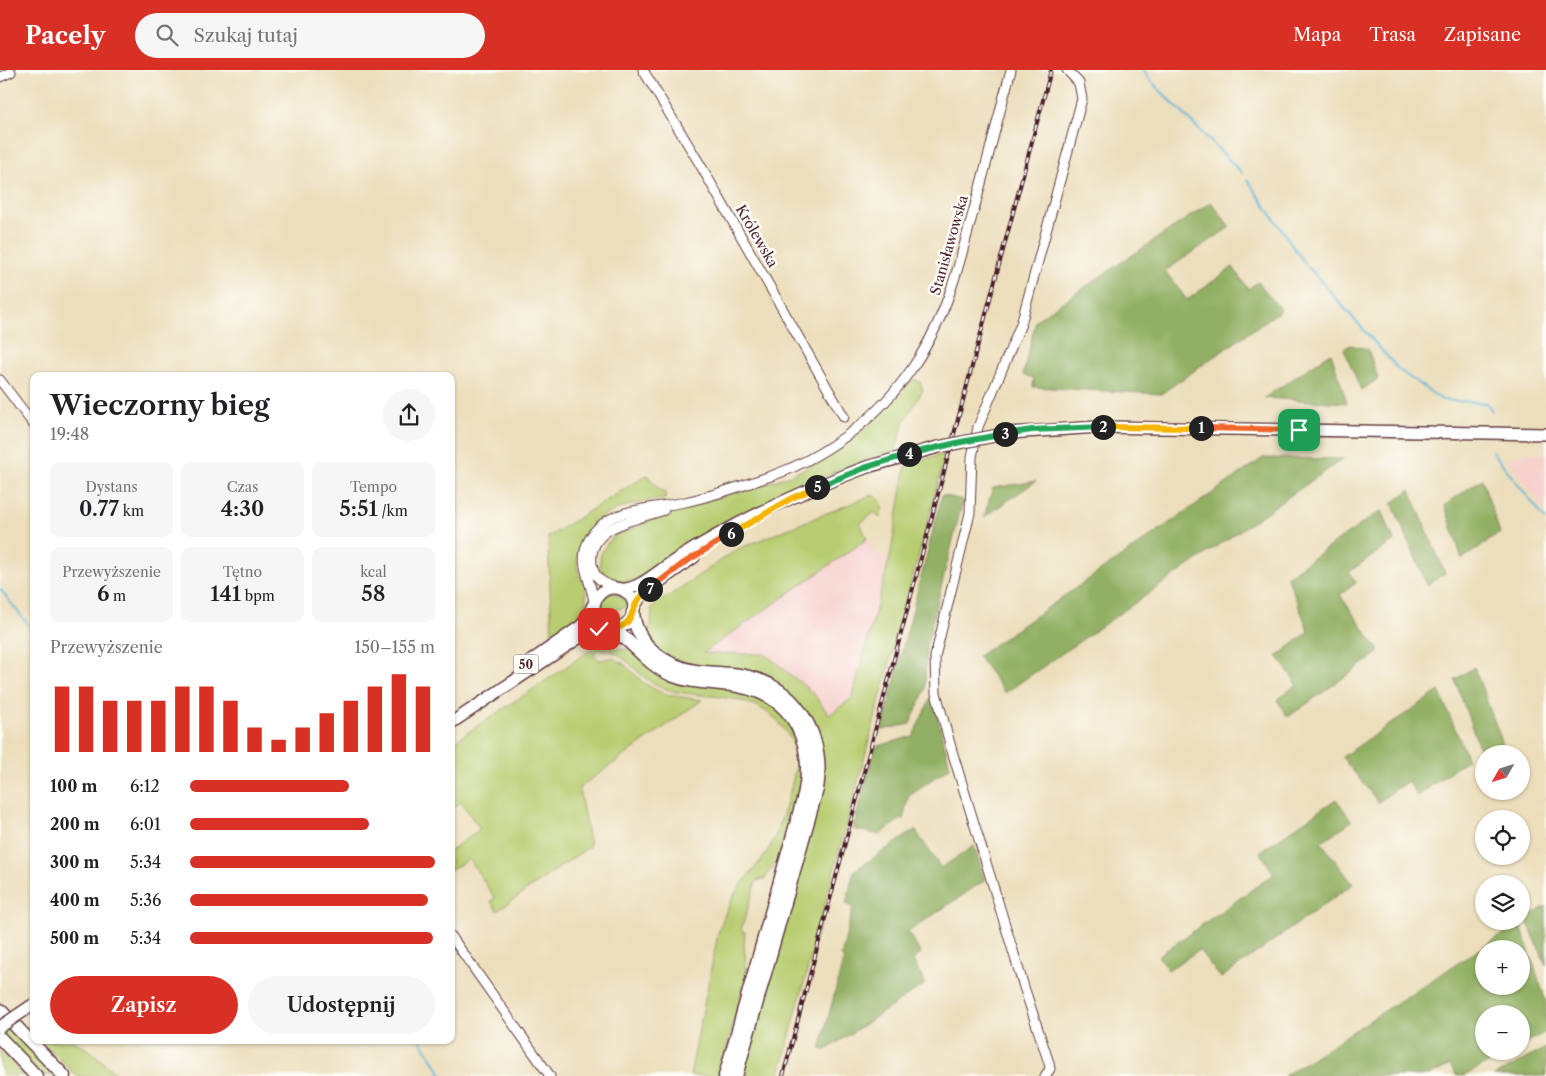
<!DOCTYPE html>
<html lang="pl">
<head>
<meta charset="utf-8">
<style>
	body { margin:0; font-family:"Libre Caslon Text",serif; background:#f6f6f6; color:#202124; height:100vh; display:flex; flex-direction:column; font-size:19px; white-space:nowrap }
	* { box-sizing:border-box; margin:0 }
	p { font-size:16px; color:#757577 }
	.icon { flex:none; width:28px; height:28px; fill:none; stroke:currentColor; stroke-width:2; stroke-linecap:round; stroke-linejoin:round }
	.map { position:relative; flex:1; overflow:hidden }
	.sheet { position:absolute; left:30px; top:302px; width:425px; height:672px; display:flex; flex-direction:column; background:#fff; border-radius:10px; box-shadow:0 1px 4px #0004 }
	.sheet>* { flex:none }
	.needle { width:32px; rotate:231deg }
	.controls { position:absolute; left:1475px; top:675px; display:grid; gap:10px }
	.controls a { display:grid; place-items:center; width:55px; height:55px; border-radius:50%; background:#fff; box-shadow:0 1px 4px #0004; font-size:25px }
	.pin { position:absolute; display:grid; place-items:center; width:42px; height:42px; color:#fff; margin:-21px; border-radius:10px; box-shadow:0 2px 8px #0006 }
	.km { position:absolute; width:25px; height:25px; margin:-12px; border-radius:50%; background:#222; color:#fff; font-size:14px; line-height:25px; text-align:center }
	.round { display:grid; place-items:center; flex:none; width:52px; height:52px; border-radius:26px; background:#f6f6f6 }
	.head { display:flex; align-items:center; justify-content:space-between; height:85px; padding:0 20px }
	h1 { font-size:28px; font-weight:600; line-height:38px }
	.metrics { display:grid; grid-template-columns:repeat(3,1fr); gap:8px; height:85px; padding:5px 20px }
	.metrics div { display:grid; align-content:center; border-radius:10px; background:#f6f6f6; text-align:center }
	.metrics b { font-size:21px; font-weight:600 }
	.metrics small { font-size:14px; font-weight:400 }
	.metrics p { font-size:14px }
	.chart { height:140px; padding:10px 20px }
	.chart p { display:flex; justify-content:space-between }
	.chart svg { width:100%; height:90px; margin-top:5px; stroke:#d93025; stroke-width:6 }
	.action { display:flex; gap:10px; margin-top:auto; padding:10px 20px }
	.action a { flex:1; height:58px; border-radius:30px; background:#d93025; color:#fff; font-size:20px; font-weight:600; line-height:58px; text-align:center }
	.action a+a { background:#f6f6f6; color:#202124 }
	ul { padding:0 20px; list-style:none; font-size:16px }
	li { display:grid; grid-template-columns:80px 60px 1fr; align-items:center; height:38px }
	li i { height:12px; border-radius:6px; background:#d93025 }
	header { display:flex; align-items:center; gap:30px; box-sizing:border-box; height:70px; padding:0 25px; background:#d93025; color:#fff }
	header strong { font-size:24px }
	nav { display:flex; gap:28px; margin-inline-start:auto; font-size:18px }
	.search { width:350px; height:45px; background:#f6f6f6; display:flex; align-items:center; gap:12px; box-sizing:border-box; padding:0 18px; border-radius:28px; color:#757577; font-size:19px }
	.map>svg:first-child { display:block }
	.built { fill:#f7d0cc }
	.green { fill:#b8cd71; stroke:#81764e }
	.forest { fill:#92b063; stroke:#6e6847; fill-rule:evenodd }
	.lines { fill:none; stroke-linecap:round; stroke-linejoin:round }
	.stream { stroke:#5bb5d9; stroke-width:2 }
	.minor-casing { stroke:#623c41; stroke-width:11 }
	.major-casing { stroke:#623c41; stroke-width:14 }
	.highway-casing { stroke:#623c41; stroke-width:15 }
	.minor { stroke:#fff; stroke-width:9 }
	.major { stroke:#fff; stroke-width:11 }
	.highway { stroke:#fff; stroke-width:12 }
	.rail-casing { stroke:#4a1f2b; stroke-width:4 }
	.rail { stroke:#fdfcf7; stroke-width:2; stroke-dasharray:5.5; stroke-linecap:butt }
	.major-bridge-casing { stroke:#623c41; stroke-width:14; stroke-linecap:butt }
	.major-bridge { stroke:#fff; stroke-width:11 }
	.split-1-casing { stroke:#fff; stroke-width:10 }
	.split-2-casing { stroke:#fff; stroke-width:10 }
	.split-3-casing { stroke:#fff; stroke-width:10 }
	.split-4-casing { stroke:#fff; stroke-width:10 }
	.split-5-casing { stroke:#fff; stroke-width:10 }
	.split-6-casing { stroke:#fff; stroke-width:10 }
	.split-7-casing { stroke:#fff; stroke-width:10 }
	.split-8-casing { stroke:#fff; stroke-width:10 }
	.split-1 { stroke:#f0652b; stroke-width:6 }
	.split-2 { stroke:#f5b400; stroke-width:6 }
	.split-3 { stroke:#22a559; stroke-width:6 }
	.split-4 { stroke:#22a559; stroke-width:6 }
	.split-5 { stroke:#22a559; stroke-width:6 }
	.split-6 { stroke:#f5b400; stroke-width:6 }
	.split-7 { stroke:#f0652b; stroke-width:6 }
	.split-8 { stroke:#f5b400; stroke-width:6 }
	.labels { text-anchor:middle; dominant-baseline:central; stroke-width:5; stroke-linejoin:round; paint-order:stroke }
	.shield { fill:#fdfcf7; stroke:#806168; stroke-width:1 }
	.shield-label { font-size:12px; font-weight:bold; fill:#4a1f2b }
	.street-label { font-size:14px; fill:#4a1f2b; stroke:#fdfcf7 }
</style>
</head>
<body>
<header>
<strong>Pacely</strong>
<div class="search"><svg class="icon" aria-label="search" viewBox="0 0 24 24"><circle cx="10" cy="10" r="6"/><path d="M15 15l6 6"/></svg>Szukaj tutaj</div>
<nav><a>Mapa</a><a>Trasa</a><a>Zapisane</a></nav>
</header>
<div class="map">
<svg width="1546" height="1006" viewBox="0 0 1546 1006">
	<rect width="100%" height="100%" fill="#fdfcf7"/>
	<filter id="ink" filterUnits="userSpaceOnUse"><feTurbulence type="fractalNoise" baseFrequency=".02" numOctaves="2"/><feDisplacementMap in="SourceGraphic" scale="10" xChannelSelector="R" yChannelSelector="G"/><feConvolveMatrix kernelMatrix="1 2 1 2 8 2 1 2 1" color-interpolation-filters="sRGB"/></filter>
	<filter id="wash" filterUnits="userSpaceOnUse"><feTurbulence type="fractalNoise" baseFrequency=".0096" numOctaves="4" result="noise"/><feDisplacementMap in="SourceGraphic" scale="20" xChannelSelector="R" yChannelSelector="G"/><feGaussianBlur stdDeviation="1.12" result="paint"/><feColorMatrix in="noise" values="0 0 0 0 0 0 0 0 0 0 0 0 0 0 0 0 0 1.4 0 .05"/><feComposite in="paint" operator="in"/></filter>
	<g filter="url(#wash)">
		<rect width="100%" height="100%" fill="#ecdebb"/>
		<!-- built -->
		<g class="built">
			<path d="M 1546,382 L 1546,442 L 1521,410 L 1506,387 Z"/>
			<path d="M 867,469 L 879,486 L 890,487 L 852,629 L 829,645 L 813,623 L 702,584 Z"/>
		</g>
		<!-- green -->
		<g class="green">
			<path d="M 913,309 L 920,312 L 923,320 L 905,350 L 895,380 C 832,400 773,428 715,461 C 701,469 686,477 672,486 C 660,494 645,508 630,511 C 594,519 591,483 616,465 C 641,454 666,444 691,436 C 729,423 768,416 804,399 C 846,380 884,344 913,309 Z"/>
			<path d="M 946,383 L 779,1006 L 741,1006 L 754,968 L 822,716 L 815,656 L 659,581 L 644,564 L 651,555 L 652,537 L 738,479 L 872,425 C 883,428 884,439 880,448 L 875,442 L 860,453 L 867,469 L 703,583 L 765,584 L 813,623 L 829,645 L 852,628 L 890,487 L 906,395 Z"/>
			<path d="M 647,405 L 657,417 L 665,422 L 665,429 C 626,432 569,448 578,500 C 579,505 582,509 584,514 C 588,525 585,537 582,548 L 552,569 L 548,467 Z"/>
			<path d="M 614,523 L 623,528 L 628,536 L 615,540 L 598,538 C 599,529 605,524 614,523 Z"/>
			<path d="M 599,576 L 627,580 L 630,578 L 742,620 L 778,638 L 796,662 L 805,701 L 781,788 L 768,803 L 764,810 L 763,808 L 756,812 L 741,860 L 745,862 L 744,875 L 747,902 L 719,1006 L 690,1006 L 718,864 C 722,851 727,838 734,825 C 745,807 762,793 772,773 C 780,758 798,701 796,685 C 793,665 773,642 754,635 C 732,626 705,626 683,623 C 669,621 659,617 647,609 C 631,598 619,576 597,580 L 594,584 L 599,590 L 613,588 L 624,594 L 644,613 L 658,621 L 668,625 L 702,630 L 579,718 L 590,776 L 497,841 L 491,831 L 495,828 L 469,789 L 451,800 L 451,780 L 480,759 L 461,732 L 451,738 L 451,674 C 499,641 548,610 595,577 Z"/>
			<path d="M 11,958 L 58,1006 L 42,1006 L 1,965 Z"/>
			<path d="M 42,971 L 74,971 L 93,983 L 118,1006 L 76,1006 Z"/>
			<path d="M 0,980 L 25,1006 L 4,1006 L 0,997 Z"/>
		</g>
		<!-- forest -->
		<g class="forest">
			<path d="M 1211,132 L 1230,157 L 1165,201 L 1187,230 L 1233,197 L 1248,219 L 1258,212 L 1281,240 L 1161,324 L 1033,317 L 1034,308 L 1023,305 L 1036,250 Z"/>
			<path d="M 1350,275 L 1368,279 L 1378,309 L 1361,320 L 1344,279 Z"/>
			<path d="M 1331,283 L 1347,333 L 1264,328 Z"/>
			<path d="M 1263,388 L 1343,389 L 1005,623 L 978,586 Z"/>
			<path d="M 1482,409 L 1500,463 L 1462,489 L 1445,435 Z"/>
			<path d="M 1036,411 L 984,447 L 993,418 Z"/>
			<path d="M 1410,420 L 1445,503 L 1427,515 L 1392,433 Z"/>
			<path d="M 942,425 L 963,430 L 926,577 L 925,620 L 910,654 L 882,660 Z"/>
			<path d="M 1382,440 L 1394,471 L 1349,502 L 1356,513 L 1340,525 L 1380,582 L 1288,647 L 1277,630 L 1297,614 L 1277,586 L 1309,562 L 1287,506 Z"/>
			<path d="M 1474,597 L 1506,682 L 1484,684 L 1484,691 L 1455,610 Z"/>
			<path d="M 1439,621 L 1468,689 L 1417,726 L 1408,711 L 1378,732 L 1342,687 Z"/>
			<path d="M 932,625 L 950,697 L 909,725 L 903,749 L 899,750 L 880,765 L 853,759 L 875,677 L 913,666 Z"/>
			<path d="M 1336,729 L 1352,751 L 1321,772 L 1353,814 L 1221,908 L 1199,880 L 1168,900 L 1158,886 L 1274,804 L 1260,782 Z"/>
			<path d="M 915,760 L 941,798 L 974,776 L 985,810 L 908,862 L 921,884 L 913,890 L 925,914 L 826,980 L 820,979 L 844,888 L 841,887 L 853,837 L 846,834 L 854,801 Z"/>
			<path d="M 1546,836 L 1546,895 L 1526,848 Z"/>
			<path d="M 1520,853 L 1546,932 L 1546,962 L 1521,975 L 1521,944 L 1484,944 L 1484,981 L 1510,981 L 1464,1006 L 1457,1006 L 1450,995 L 1429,1006 L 1284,1006 ZM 1484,879 L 1521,879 L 1521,916 L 1484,916 Z"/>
			<path d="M 1546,978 L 1546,1006 L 1494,1006 Z"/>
		</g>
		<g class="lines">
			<!-- stream -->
			<g class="stream">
				<path d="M 1144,0 L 1148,8 L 1242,103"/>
				<path d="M 1247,109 L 1303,191 L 1399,300 L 1442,330 L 1486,333 L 1492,341"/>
				<path d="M 1492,381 L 1546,450"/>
				<path d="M 0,519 L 34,562"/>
				<path d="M 421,971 L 443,1006"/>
			</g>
		</g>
	</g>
	<g filter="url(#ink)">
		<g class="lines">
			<defs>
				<g id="minor">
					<path d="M 643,0 L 701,96 L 844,347"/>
					<path d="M 0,7 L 11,2"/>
					<path d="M 0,310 L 34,355"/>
					<path d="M 615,517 C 603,513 594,509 592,494 C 587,455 637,450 664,440"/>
					<path d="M 594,532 C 591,510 577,492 589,470 C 605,437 654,439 685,432 C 712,426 739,417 765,408 C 794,399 821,384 846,366 C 898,329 934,274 953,213 C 961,190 966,167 973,143 C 986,96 998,48 1011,0"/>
					<path d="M 451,866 L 550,1006"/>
					<path d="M 1045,1006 L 1050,999 L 1049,993 L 1024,917 L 952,681 L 936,623 L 935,587 L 970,443 L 972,387 L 978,357 L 1021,254 L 1082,29 L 1079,13 L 1067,0"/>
				</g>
				<g id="major">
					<path d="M 1009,363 L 1098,357 L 1546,364"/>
					<circle cx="614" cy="538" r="20"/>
					<path d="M 621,519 C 638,521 660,499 674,491 C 735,452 799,422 867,397"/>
					<path d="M 634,537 L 640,527 L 646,521 L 694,487"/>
					<path d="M 531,591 L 581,556 L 586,550 L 593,535"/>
					<path d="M 451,653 L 577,569 L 595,561 L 609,557"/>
				</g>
				<g id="highway">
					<path d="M 633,542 C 636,575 665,596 695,601 C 713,604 731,602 749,607 C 800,620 825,669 817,719 L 736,1006"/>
					<path d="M 611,558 C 633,571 646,594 671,605 C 693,614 715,612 738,616 C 795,626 815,674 804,726 L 725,1006"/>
					<path d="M 0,940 L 64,1006"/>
					<path d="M 0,968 L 36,1006"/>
				</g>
			</defs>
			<!-- minor casing -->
			<use href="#minor" class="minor-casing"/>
			<!-- major casing -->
			<use href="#major" class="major-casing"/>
			<!-- highway casing -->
			<use href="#highway" class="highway-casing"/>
			<!-- minor -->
			<use href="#minor" class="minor"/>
			<!-- major -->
			<use href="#major" class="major"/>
			<!-- highway -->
			<use href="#highway" class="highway"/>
			<defs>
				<path id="rail" d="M 783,1006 L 1051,0"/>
			</defs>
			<!-- rail casing -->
			<use href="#rail" class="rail-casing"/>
			<!-- rail -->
			<use href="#rail" class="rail"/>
			<defs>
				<g id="major-bridge">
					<path d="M 867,397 L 938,377 L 1009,363"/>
					<path d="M 0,957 L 34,934"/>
				</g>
			</defs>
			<!-- major-bridge casing -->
			<use href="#major-bridge" class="major-bridge-casing"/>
			<!-- major-bridge -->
			<use href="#major-bridge" class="major-bridge"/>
		</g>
	</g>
	<g class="lines" filter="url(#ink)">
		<defs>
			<path id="split-1" d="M 1201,358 L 1299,360"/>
			<path id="split-2" d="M 1103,357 L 1201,358"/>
			<path id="split-3" d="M 1005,364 L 1032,360 L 1103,357"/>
			<path id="split-4" d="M 909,384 L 961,372 L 1005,364"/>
			<path id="split-5" d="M 817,417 L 867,397 L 909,384"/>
			<path id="split-6" d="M 731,464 L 792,428 L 817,417"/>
			<path id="split-7" d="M 650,519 L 684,493 L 731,464"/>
			<path id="split-8" d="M 599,559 C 606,558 614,559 620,557 C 632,552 631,543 636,534 C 639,528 644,523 650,519"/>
		</defs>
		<!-- split-1 casing -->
		<use href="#split-1" class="split-1-casing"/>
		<!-- split-2 casing -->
		<use href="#split-2" class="split-2-casing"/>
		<!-- split-3 casing -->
		<use href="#split-3" class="split-3-casing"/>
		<!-- split-4 casing -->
		<use href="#split-4" class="split-4-casing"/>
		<!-- split-5 casing -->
		<use href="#split-5" class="split-5-casing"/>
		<!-- split-6 casing -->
		<use href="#split-6" class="split-6-casing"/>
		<!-- split-7 casing -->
		<use href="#split-7" class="split-7-casing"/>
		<!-- split-8 casing -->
		<use href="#split-8" class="split-8-casing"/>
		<!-- split-1 -->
		<use href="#split-1" class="split-1"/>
		<!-- split-2 -->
		<use href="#split-2" class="split-2"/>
		<!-- split-3 -->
		<use href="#split-3" class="split-3"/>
		<!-- split-4 -->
		<use href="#split-4" class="split-4"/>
		<!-- split-5 -->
		<use href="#split-5" class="split-5"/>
		<!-- split-6 -->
		<use href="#split-6" class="split-6"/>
		<!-- split-7 -->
		<use href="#split-7" class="split-7"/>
		<!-- split-8 -->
		<use href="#split-8" class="split-8"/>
	</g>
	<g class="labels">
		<!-- shield labels -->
		<rect class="shield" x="513.5" y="584.5" width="25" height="19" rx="4"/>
		<g class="shield-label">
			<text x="526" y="594">50</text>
		</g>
		<!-- street labels -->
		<g class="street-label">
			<text transform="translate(757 166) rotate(60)">Królewska</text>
			<text transform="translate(949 175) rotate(-74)">Stanisławowska</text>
		</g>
	</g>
</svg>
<div class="controls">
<a><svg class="needle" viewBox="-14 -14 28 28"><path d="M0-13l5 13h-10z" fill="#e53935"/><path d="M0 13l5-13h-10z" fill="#757577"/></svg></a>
<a><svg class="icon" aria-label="locate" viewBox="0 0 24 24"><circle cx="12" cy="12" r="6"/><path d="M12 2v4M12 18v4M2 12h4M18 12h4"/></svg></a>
<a><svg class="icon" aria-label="layers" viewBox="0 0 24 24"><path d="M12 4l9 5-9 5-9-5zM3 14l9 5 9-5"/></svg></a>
<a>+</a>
<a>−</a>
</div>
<div class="pin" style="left:1299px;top:360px;background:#1e9e55"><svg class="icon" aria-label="arrive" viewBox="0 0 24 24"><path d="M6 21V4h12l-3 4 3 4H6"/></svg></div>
<div class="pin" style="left:599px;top:559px;background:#d93025"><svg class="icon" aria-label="check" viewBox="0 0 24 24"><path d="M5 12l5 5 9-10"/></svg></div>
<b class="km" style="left:1201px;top:358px">1</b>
<b class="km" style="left:1103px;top:357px">2</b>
<b class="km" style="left:1005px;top:364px">3</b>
<b class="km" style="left:909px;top:384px">4</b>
<b class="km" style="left:817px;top:417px">5</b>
<b class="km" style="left:731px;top:464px">6</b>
<b class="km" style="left:650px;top:519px">7</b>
<section class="sheet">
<div class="head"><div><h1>Wieczorny bieg</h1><p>19:48</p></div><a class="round"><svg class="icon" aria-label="share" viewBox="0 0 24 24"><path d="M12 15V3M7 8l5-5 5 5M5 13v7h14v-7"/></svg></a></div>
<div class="metrics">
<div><p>Dystans</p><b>0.77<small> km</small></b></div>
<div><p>Czas</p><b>4:30</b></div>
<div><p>Tempo</p><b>5:51<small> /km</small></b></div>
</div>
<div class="metrics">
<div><p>Przewyższenie</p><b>6<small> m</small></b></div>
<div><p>Tętno</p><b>141<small> bpm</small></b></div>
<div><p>kcal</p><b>58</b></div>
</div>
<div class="chart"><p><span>Przewyższenie</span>150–155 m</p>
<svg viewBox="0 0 160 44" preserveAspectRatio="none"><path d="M5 44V12M15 44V12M25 44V19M35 44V19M45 44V19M55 44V12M65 44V12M75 44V19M85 44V32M95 44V38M105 44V32M115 44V25M125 44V19M135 44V12M145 44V6M155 44V12"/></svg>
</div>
<ul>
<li><b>100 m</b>6:12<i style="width:65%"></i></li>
<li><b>200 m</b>6:01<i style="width:73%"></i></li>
<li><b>300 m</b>5:34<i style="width:100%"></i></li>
<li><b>400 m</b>5:36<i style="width:97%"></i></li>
<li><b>500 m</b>5:34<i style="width:99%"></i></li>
</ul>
<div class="action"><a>Zapisz</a><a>Udostępnij</a></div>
</section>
</div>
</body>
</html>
